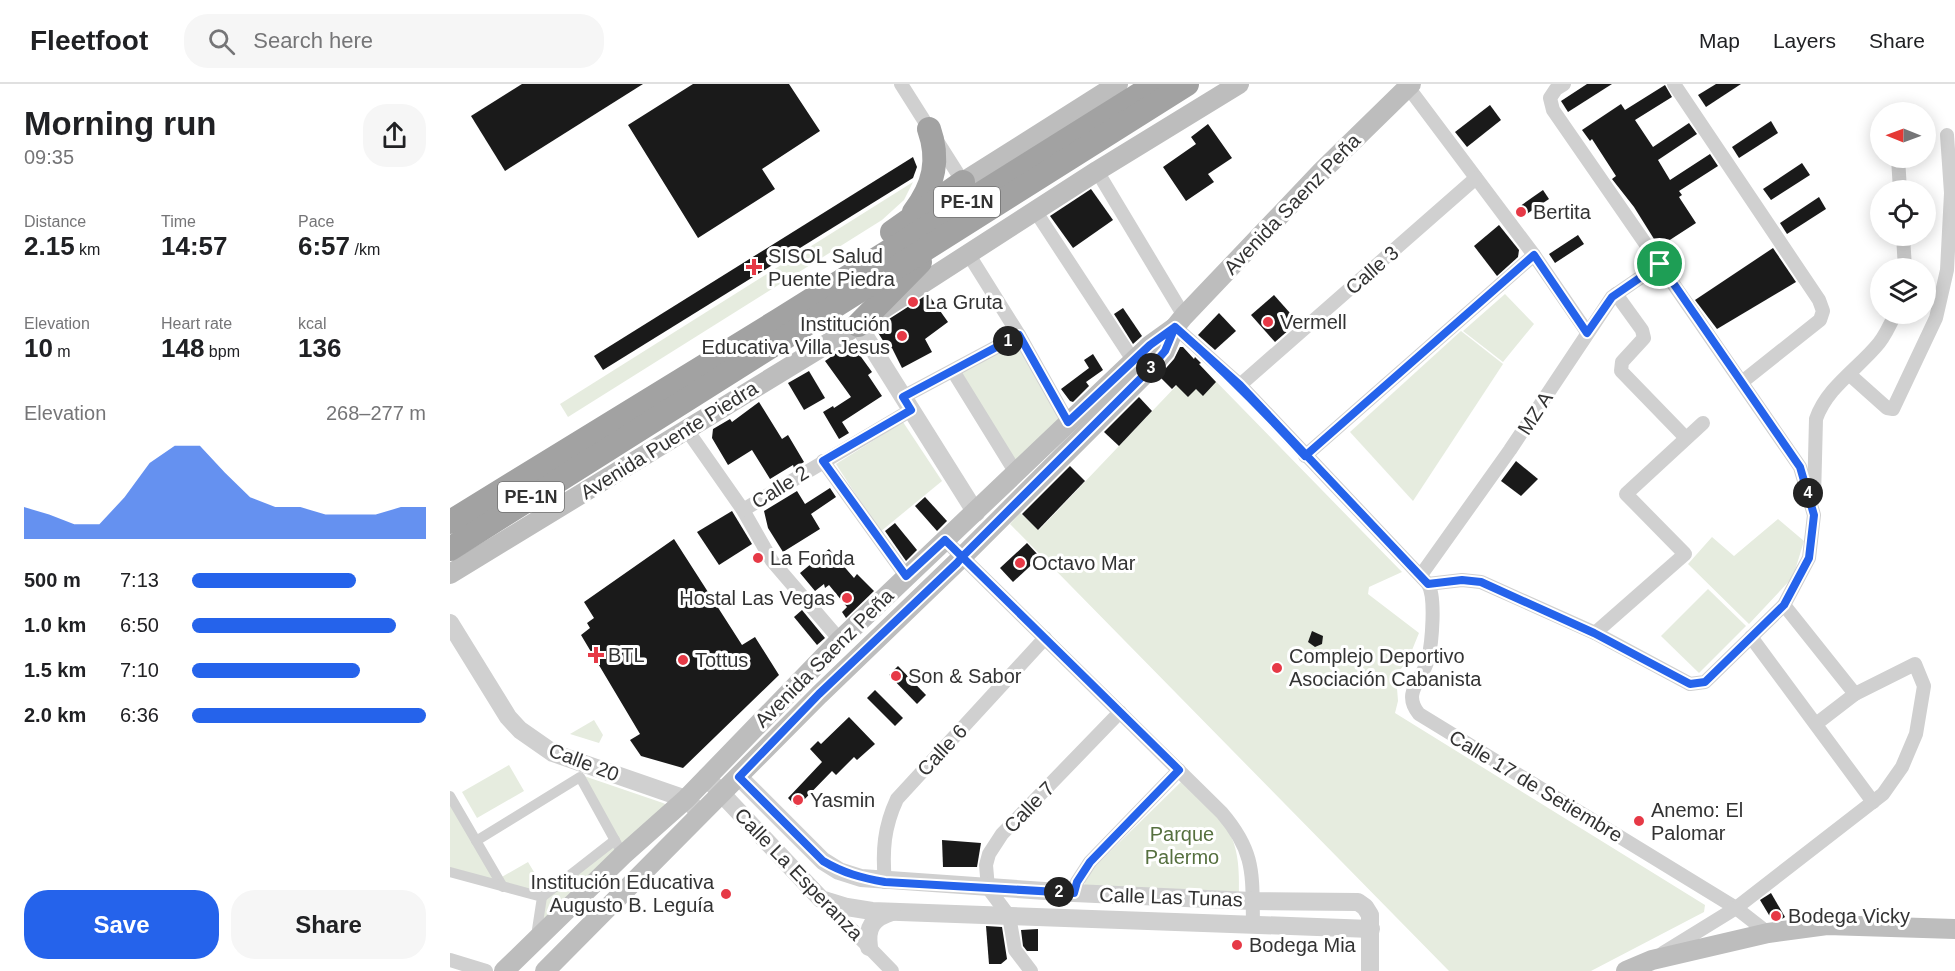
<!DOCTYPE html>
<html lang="en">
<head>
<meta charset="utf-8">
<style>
	body { margin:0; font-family:Helvetica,sans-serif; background:#f6f6f6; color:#202124; height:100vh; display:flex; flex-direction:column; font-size:22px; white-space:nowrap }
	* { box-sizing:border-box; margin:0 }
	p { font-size:20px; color:#757577 }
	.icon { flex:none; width:33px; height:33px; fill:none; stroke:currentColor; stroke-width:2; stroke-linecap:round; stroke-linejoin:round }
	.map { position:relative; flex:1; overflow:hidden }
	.details { display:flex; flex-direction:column; background:#fff; width:450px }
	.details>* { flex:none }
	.needle { width:39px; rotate:271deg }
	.tools { position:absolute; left:1420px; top:18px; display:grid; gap:12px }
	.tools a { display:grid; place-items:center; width:66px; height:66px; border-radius:50%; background:#fff; box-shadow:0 3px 15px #0003; font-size:30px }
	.pin { position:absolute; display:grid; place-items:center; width:51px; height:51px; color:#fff; margin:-26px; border:3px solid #fff; border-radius:50%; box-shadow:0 2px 6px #0007 }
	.km { position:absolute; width:30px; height:30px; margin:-15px; border-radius:50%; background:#222; color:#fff; font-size:16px; line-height:30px; text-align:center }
	.round { display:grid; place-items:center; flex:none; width:63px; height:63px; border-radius:24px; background:#f6f6f6 }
	.overview { display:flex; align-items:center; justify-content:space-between; height:102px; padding:0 24px }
	h1 { font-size:33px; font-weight:600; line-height:45px }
	.metrics { display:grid; grid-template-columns:repeat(3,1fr); gap:9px; height:102px; padding:6px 24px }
	.metrics div { display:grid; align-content:center }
	.metrics b { font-size:26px; font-weight:600 }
	.metrics small { font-size:16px; font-weight:400 }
	.metrics p { font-size:16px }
	.chart { height:168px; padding:12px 24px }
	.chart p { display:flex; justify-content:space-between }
	.chart svg { width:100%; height:108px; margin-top:6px; fill:#2563eb; opacity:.7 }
	.cta { display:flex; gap:12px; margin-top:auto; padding:12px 24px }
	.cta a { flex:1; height:69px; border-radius:24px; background:#2563eb; color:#fff; font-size:24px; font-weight:600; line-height:69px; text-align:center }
	.cta a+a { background:#f6f6f6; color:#202124 }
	ul { padding:0 24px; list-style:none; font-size:20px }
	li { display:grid; grid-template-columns:96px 72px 1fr; align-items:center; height:45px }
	li i { height:15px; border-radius:8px; background:#2563eb }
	header { display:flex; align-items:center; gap:36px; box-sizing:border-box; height:84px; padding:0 30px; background:#fff; border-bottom:2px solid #e0e0e0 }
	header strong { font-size:28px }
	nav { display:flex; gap:33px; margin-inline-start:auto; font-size:21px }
	.search { width:420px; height:54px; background:#f6f6f6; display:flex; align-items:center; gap:15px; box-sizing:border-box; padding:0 21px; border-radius:24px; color:#757577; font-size:22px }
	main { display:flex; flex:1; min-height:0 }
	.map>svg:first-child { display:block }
	.green { fill:#e6ecdf }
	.building { fill:#1a1a1a }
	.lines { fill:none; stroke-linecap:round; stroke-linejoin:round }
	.pedestrian { stroke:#d0d0d0; stroke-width:10 }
	.minor { stroke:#d0d0d0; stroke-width:14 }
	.tertiary { stroke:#d0d0d0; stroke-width:18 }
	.secondary { stroke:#bdbdbd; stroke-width:20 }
	.trunk { stroke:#a2a2a2; stroke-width:24 }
	.route-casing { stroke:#fff; stroke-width:12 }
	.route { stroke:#2563eb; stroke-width:8 }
	.poi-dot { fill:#e63946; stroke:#fff; stroke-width:2 }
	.labels { text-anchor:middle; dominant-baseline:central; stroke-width:6; stroke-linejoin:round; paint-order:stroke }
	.shield { fill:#fff; stroke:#707070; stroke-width:1.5 }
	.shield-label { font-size:18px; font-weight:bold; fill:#333 }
	.street-label { font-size:20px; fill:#333; stroke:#fff }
	.poi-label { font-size:20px; fill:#333; stroke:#fff; text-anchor:start }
	.park-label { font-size:20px; fill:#56703f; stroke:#fff }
</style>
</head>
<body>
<header>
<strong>Fleetfoot</strong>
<div class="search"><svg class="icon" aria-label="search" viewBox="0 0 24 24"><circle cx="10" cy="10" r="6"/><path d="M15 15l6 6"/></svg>Search here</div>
<nav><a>Map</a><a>Layers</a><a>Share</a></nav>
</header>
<main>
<section class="details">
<div class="overview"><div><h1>Morning run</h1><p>09:35</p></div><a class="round"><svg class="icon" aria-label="share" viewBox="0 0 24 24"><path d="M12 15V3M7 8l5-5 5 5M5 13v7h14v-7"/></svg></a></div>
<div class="metrics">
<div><p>Distance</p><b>2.15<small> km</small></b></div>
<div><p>Time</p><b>14:57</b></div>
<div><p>Pace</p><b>6:57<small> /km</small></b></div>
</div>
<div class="metrics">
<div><p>Elevation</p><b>10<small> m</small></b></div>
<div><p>Heart rate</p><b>148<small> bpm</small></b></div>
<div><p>kcal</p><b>136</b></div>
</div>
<div class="chart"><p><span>Elevation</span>268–277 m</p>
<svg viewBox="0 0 160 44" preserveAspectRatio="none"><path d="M0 44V31L10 34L20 38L30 38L40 27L50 13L60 6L70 6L80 17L90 27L100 31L110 31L120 34L130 34L140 34L150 31L160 31V44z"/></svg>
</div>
<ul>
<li><b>500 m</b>7:13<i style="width:70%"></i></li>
<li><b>1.0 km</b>6:50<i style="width:87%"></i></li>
<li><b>1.5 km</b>7:10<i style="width:72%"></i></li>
<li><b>2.0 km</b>6:36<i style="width:100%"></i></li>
</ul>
<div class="cta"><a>Save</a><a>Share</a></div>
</section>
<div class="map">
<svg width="1505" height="887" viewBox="0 0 1505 887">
	<rect width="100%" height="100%" fill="#fff"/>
	<!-- green -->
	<g class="green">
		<path d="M 463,98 L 454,116 L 432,136 L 118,333 L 110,320 Z"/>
		<path d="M 1055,210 L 1084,240 L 1053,278 L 1013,247 Z"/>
		<path d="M 1011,247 L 1053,280 L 963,417 L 900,348 Z"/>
		<path d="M 563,248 L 623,344 L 569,394 L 499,284 Z"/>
		<path d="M 748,279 L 952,488 L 919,503 L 918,510 L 969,549 L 958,576 L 946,591 L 948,617 L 945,629 L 1255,821 L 1254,828 L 1141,887 L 999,887 L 560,440 L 570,429 L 589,446 Z"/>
		<path d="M 453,338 L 492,397 L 430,448 L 386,380 Z"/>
		<path d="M 1328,435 L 1354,457 L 1343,493 L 1299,540 L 1238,480 L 1262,453 L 1284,472 Z"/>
		<path d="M 1258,505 L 1296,542 L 1249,589 L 1211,552 Z"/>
		<path d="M 144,636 L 153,651 L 149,659 L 120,650 Z"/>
		<path d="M 59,681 L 74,707 L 27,734 L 12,708 Z"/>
		<path d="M 134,692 L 213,719 L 217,721 L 175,766 Z"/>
		<path d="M 732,697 C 775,740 791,745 789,810 L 634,804 L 636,791 Z"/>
		<path d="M 0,715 L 50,794 L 78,778 L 96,808 L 87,810 L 0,788 Z"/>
		<path d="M 164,759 L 171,770 L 90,847 L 94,814 Z"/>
	</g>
	<!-- building -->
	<g class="building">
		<path d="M 72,0 L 193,0 L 55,87 L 21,32 Z"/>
		<path d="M 243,0 L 339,0 L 370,47 L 312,85 L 325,105 L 248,154 L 178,41 Z"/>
		<path d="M 1137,0 L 1162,0 L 1118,28 L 1111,17 Z"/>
		<path d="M 1266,0 L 1291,0 L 1256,23 L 1248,11 Z"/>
		<path d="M 1215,1 L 1222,13 L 1185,36 L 1203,63 L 1239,39 L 1247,50 L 1208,76 L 1220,96 L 1260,70 L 1268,82 L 1229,107 L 1232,111 L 1229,113 L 1246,139 L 1209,163 L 1184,123 L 1162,95 L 1166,92 L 1142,55 L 1140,57 L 1132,46 L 1171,20 L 1175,26 Z"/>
		<path d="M 1040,21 L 1051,36 L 1017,63 L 1005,48 Z"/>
		<path d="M 1321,37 L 1328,49 L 1289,74 L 1282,63 Z"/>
		<path d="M 758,40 L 782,74 L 758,90 L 764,98 L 736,117 L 713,83 L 746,60 L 741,53 Z"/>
		<path d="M 463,73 L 467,83 L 463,94 L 153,286 L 144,272 Z"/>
		<path d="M 1352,79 L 1360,91 L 1321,116 L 1313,105 Z"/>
		<path d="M 641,105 L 663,136 L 623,164 L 600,132 Z"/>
		<path d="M 1093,106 L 1099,115 L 1072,133 L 1066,125 Z"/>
		<path d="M 1369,113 L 1376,125 L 1337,150 L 1330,139 Z"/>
		<path d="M 1049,141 L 1069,166 L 1068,173 L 1047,192 L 1024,162 Z"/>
		<path d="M 1128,151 L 1134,160 L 1105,179 L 1099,170 Z"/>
		<path d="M 1323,164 L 1346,198 L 1267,245 L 1245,216 Z"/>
		<path d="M 478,210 L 498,238 L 475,255 L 482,268 L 452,284 L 442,264 L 439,266 L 425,244 Z"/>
		<path d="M 824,211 L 848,238 L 825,258 L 801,231 Z"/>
		<path d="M 673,224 L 692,252 L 683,260 L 664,230 Z"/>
		<path d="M 769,229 L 786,247 L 765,266 L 748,251 Z"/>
		<path d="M 401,259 L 422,288 L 418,291 L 432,312 L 392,338 L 399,349 L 389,355 L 373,328 L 383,322 L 384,324 L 401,313 L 375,277 Z"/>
		<path d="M 730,263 L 733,263 L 744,275 L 745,273 L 751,279 L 749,280 L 766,298 L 753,312 L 746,305 L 738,313 L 726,301 L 722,305 L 709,292 L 724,275 Z"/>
		<path d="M 643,270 L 653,286 L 636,298 L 639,302 L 623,318 L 620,317 L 611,305 L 639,284 L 634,276 Z"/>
		<path d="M 359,287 L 375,314 L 354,326 L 338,299 Z"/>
		<path d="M 689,313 L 702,327 L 669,362 L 654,348 Z"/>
		<path d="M 309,318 L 332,355 L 338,351 L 354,378 L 344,384 L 343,381 L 320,395 L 302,366 L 278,381 L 262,354 L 263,345 L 280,335 L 282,338 Z"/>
		<path d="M 1066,377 L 1088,395 L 1071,412 L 1051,397 Z"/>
		<path d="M 620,382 L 635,397 L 588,446 L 572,430 Z"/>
		<path d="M 380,404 L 386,413 L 361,430 L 370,445 L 333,468 L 318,444 L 314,427 L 347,407 L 355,420 Z"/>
		<path d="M 475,413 L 497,437 L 487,447 L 465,422 Z"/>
		<path d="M 282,427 L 302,460 L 269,481 L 247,448 Z"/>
		<path d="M 445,439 L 467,466 L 456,477 L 435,447 Z"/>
		<path d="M 224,455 L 292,561 L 305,553 L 329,591 L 233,684 L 191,672 L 180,656 L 190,650 L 131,551 L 140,544 L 137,539 L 144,534 L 134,518 Z"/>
		<path d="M 577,459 L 590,473 L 563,498 L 550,484 Z"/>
		<path d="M 379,465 L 404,494 L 407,490 L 424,507 L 396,534 L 392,528 L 397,523 L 379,501 L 375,504 L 374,500 L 365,507 L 350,489 Z"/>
		<path d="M 352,526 L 375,554 L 367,561 L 344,533 Z"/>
		<path d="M 862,547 L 873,552 L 872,560 L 865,563 L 858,558 Z"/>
		<path d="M 448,582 L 476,611 L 467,620 L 439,591 Z"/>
		<path d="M 425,606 L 453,634 L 445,642 L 417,614 Z"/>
		<path d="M 399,633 L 425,660 L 407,676 L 404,673 L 386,691 L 382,687 L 347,723 L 338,714 L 372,678 L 360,665 L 368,657 L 371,660 Z"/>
		<path d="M 492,756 L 531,759 L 527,783 L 493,783 Z"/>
		<path d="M 1321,809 L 1335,833 L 1332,835 L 1322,836 L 1310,816 Z"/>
		<path d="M 536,842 L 552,843 L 557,875 L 551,880 L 539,880 Z"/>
		<path d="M 588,845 L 588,867 L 577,867 L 573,862 L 571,846 Z"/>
	</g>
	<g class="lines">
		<!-- pedestrian -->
		<g class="pedestrian">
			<path d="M 0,712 L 53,803"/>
			<path d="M 26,757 L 130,693 L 173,771"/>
			<path d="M 0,788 L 92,813 L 86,852"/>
			<path d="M 92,813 L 165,756"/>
		</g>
		<!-- minor -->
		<g class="minor">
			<path d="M 451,0 L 513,98"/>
			<path d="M 1224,0 L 1369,216 L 1373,227 L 1370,236 L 1292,298"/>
			<path d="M 958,3 L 1084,171 L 1137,248"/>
			<path d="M 1448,74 L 1450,106"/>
			<path d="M 647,87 L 734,232"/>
			<path d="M 586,128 L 683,276"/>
			<path d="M 1453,152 L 1455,184"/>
			<path d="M 519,171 L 569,251 L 618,338"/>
			<path d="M 1166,210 L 1192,246 L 1194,254 L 1172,278 L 1171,287 L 1236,354"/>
			<path d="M 725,243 L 790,301 L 978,500 C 986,513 982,559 978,575 C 973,596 951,608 969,630 L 1286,824 L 1318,849"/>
			<path d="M 503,287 L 566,389"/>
			<path d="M 1400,291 L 1437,324 L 1443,325 L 1486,234 L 1497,186 L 1501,109 L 1497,51"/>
			<path d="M 790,301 L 1026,94"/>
			<path d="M 453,313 L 569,251"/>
			<path d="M 237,346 L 293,426 L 322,477 L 390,556"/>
			<path d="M 855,372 L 1084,171"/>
			<path d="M 373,377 L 456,492"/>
			<path d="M 1364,414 L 1366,335 C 1377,303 1409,284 1429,259 C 1436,250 1441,239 1445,230"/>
			<path d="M 293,426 L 461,326"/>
			<path d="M 495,456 L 772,729 C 806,769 802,791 803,840"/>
			<path d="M 971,491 L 1060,366 L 1162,213 L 1210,180"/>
			<path d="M 978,500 L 1012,496 L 1031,498 L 1145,549 L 1240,600 L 1255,598 L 1334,521 L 1359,474 L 1364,431 L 1350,383 L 1103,26 L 1100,14 L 1106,5 L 1114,0"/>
			<path d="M 1334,521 L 1405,610"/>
			<path d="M 1145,549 L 1235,470 L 1176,410 L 1253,339"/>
			<path d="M 1301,553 L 1423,718"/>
			<path d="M 435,798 C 432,767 434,743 447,715 L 595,554"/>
			<path d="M 624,809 L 627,798 L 640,778 L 729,686"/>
			<path d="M 373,816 L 442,887"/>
			<path d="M 1213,869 L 1286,824 L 1433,710 L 1452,683 L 1466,650 L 1474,602 L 1465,580 L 1405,610 L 1366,640"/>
			<path d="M 0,876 L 36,887"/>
			<path d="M 581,887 L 565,866 L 559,832 L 538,804 L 536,781 L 539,770 L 552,750 L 670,628"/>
		</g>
		<!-- tertiary -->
		<g class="tertiary">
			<path d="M 408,241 L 526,429"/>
			<path d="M 0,539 L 58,633 L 70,646 L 103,669 L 236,715 L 245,724"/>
			<path d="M 256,693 L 371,815 L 397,823 L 422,827 L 921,845"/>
			<path d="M 289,693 L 373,777 L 389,787 L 411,794 L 624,809 L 802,817 L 908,818 L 915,823 L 920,831 L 920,887"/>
			<path d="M 419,863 C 416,843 423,834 442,828"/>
		</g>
		<!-- secondary -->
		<g class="secondary">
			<path d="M 513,98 L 668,0"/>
			<path d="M 0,490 L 408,241 L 647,87 L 789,0"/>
			<path d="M 54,887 L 173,771 L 236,715 L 390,556 L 700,261 L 725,243"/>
			<path d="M 95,887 L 369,611 L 506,479 L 696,289 L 715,267 L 725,243 L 734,232 L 872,87 L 961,0"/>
			<path d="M 1176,887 L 1202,876 L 1318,849 L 1377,841 L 1505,845"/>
		</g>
		<!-- trunk -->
		<g class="trunk">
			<path d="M 464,128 C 484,102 490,76 479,45"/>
			<path d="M 442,148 L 513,98"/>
			<path d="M 408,241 L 470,178"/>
			<path d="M 0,438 L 329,236 L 706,0"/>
			<path d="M 0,465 L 737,0"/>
		</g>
	</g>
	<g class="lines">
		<defs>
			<path id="route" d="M 1210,180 L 1162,213 L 1137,249 L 1084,171 L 855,372 C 813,326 772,285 725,243 L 700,261 L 618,338 L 569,251 L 453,313 L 461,326 L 373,377 L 456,492 L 495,456 C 573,533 651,610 729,686 L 640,778 L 627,798 L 624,809 L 435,798 C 412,794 393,789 373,777 L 289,693 L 369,610 L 507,479 L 512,473 L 696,289 L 715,267 L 725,243 L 790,301 L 978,500 L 1012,496 L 1031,498 L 1144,549 L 1240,600 L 1255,598 L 1334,521 L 1359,474 L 1364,431 L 1350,383 L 1210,180"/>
		</defs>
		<!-- route casing -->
		<use href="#route" class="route-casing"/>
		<!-- route -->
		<use href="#route" class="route"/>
	</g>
	<!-- markers -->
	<g class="poi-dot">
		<circle cx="1071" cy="128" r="6"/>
		<path d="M301 174h6v6h6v6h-6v6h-6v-6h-6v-6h6z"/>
		<circle cx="463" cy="218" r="6"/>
		<circle cx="818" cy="238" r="6"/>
		<circle cx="452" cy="252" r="6"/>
		<circle cx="308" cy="474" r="6"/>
		<circle cx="570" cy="479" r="6"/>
		<circle cx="397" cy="514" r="6"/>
		<path d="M143 562h6v6h6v6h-6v6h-6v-6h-6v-6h6z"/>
		<circle cx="233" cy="576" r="6"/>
		<circle cx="827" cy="584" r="6"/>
		<circle cx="446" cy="592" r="6"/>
		<circle cx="348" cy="716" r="6"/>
		<circle cx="1189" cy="737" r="6"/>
		<circle cx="276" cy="810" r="6"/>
		<circle cx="1326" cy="832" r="6"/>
		<circle cx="787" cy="861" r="6"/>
	</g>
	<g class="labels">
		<!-- shield labels -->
		<g class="shield">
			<rect x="484" y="103" width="66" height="30" rx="4.5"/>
			<rect x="48" y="398" width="66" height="30" rx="4.5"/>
		</g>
		<g class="shield-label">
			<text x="517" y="118">PE-1N</text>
			<text x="81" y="413">PE-1N</text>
		</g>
		<!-- street labels -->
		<g class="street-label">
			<text transform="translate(842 120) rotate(-46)">Avenida Saenz Peña</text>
			<text transform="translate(922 186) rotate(-41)">Calle 3</text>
			<text transform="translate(1085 329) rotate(-57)">MZ A</text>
			<text transform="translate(219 356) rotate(-32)">Avenida Puente Piedra</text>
			<text transform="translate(330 403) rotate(-32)">Calle 2</text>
			<text transform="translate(374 574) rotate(-45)">Avenida Saenz Peña</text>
			<text transform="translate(492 666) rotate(-47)">Calle 6</text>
			<text transform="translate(134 678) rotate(21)">Calle 20</text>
			<text transform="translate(1086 702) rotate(31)">Calle 17 de Setiembre</text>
			<text transform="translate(579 723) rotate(-46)">Calle 7</text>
			<text transform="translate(349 790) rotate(46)">Calle La Esperanza</text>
			<text transform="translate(721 813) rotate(2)">Calle Las Tunas</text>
		</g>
		<!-- poi labels -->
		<g class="poi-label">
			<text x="1083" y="128">Bertita</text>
			<text x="318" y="172">SISOL Salud<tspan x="318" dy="23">Puente Piedra</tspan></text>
			<text x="475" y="218">La Gruta</text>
			<text x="830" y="238">Vermell</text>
			<text x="440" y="240" text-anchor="end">Institución<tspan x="440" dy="23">Educativa Villa Jesus</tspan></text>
			<text x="320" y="474">La Fonda</text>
			<text x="582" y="479">Octavo Mar</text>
			<text x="385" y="514" text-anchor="end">Hostal Las Vegas</text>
			<text x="158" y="571">BTL</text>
			<text x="839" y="572">Complejo Deportivo<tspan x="839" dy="23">Asociación Cabanista</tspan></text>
			<text x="245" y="576">Tottus</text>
			<text x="458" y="592">Son &amp; Sabor</text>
			<text x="360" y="716">Yasmin</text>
			<text x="1201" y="726">Anemo: El<tspan x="1201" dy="23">Palomar</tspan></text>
			<text x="264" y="798" text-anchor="end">Institución Educativa<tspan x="264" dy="23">Augusto B. Leguía</tspan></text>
			<text x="1338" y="832">Bodega Vicky</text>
			<text x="799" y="861">Bodega Mia</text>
		</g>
		<!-- park labels -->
		<g class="park-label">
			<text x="732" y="750">Parque<tspan x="732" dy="23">Palermo</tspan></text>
		</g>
	</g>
</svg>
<div class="tools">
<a><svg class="needle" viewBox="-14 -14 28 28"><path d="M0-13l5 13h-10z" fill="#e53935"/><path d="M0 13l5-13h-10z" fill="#757577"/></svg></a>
<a><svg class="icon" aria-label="locate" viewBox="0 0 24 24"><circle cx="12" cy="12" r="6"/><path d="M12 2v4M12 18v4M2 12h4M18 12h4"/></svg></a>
<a><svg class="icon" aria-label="layers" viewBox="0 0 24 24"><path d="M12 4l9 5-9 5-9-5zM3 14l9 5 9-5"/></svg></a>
</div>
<div class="pin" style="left:1210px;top:180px;background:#1e9e55"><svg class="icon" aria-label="arrive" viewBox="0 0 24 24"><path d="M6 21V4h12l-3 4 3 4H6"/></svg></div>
<b class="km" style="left:558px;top:257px">1</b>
<b class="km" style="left:609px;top:808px">2</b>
<b class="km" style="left:701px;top:284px">3</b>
<b class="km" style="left:1358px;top:409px">4</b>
</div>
</main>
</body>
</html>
